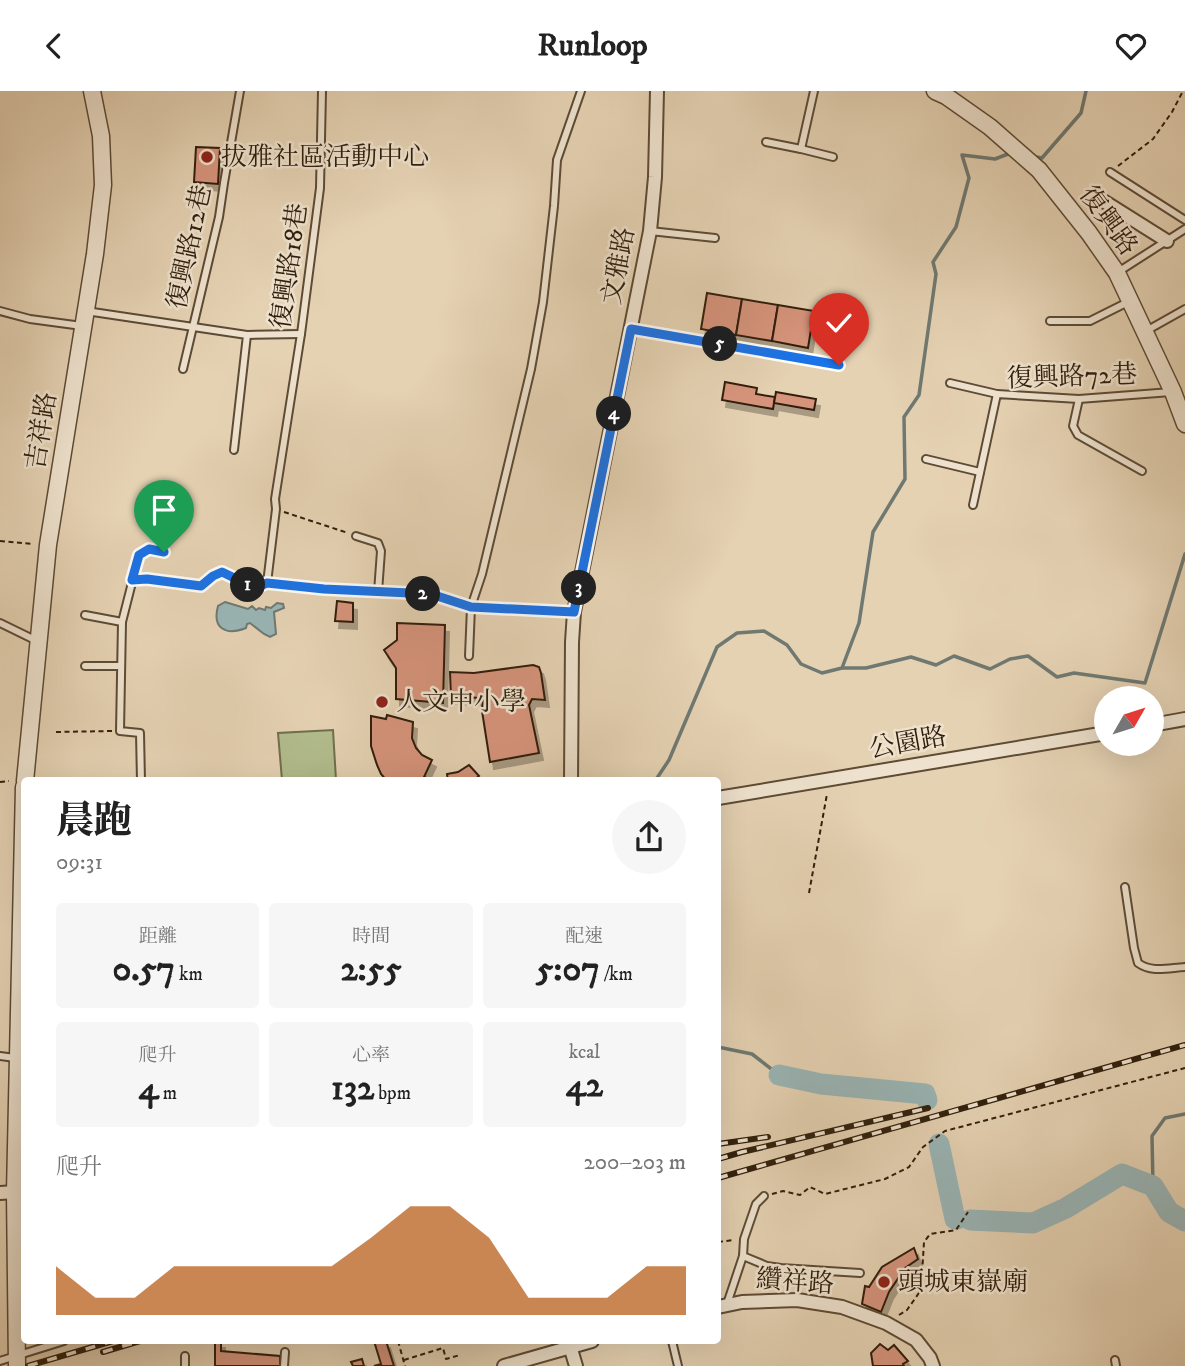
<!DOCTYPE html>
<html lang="zh-TW">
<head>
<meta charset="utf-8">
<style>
	body { margin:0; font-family:"IM FELL DW Pica","Noto Serif TC",serif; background:#f6f6f6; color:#222; height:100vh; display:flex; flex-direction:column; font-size:26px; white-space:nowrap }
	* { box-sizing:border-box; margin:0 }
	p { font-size:23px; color:#767676 }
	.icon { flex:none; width:38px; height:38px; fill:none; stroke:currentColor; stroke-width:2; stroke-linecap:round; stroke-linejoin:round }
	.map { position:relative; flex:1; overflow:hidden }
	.panel { position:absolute; left:21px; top:686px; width:700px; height:567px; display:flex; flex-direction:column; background:#fff; border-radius:7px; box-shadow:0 7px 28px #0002 }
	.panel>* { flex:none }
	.needle { width:46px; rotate:51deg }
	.tools { position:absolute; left:1094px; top:595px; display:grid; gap:14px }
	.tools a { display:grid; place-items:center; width:70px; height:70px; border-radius:50%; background:#fff; box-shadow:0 7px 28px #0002; font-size:35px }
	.pin { position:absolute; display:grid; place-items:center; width:60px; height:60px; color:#fff; margin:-72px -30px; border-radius:50% 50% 50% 0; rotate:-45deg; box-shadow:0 0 7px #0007 }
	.pin .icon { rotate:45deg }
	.km { position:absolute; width:35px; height:35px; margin:-18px; border-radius:50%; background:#222; color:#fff; font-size:19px; line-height:35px; text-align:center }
	.round { display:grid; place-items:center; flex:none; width:74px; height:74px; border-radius:37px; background:#f6f6f6 }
	.summary { display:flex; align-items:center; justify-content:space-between; height:119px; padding:0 35px }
	h1 { font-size:38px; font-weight:800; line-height:52px }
	.metrics { display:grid; grid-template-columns:repeat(3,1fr); gap:10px; height:119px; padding:7px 35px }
	.metrics div { display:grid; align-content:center; border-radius:7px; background:#f6f6f6; text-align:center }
	.metrics b { font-size:35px; font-weight:800 }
	.metrics small { font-size:19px; font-weight:400 }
	.metrics p { font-size:19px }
	.chart { height:196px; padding:14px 35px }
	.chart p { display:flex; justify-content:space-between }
	.chart svg { width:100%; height:126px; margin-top:7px; fill:#b45309; opacity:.7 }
	header { display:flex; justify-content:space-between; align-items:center; height:91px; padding:0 35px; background:#fff; font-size:32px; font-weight:800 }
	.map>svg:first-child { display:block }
	.green { fill:#b2bd8e; stroke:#716e4c; stroke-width:2 }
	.water { fill:#99b5b6; stroke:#6f7972; stroke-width:2 }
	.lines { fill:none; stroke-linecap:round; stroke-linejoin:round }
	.stream { stroke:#6f7972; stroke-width:3.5 }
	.river { stroke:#99b5b6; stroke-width:21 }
	.building { fill:#d6947b; stroke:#301e0b; stroke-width:2; filter:url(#shadow) }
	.service-casing { stroke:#5d4b35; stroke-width:10 }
	.minor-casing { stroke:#5d4b35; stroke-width:16 }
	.tertiary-casing { stroke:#5d4b35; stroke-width:19 }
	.path { stroke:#301e0b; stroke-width:2; stroke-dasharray:5 3.5; stroke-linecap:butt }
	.service { stroke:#eee2ce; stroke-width:6 }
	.minor { stroke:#eee2ce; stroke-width:12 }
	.tertiary { stroke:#eee2ce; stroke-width:16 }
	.rail-casing { stroke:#301e0b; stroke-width:6 }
	.rail { stroke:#eee2ce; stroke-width:3.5; stroke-dasharray:10; stroke-linecap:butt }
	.route-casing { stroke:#fff; stroke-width:14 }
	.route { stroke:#1a73e8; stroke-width:9 }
	.poi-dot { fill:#8f2418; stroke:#eee2ce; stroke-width:2.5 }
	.labels { text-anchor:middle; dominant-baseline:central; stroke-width:5; stroke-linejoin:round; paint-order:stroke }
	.poi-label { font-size:26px; fill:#301e0b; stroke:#eee2ce; text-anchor:start }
	.street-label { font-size:26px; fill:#301e0b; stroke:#eee2ce }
</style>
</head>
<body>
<header><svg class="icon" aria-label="back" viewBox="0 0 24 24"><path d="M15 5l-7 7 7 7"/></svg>Runloop<svg class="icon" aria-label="heart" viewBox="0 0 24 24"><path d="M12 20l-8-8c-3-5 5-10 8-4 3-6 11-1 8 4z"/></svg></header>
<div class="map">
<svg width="1185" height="1275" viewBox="0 0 1185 1275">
	<defs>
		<filter id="shadow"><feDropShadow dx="4" dy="7" stdDeviation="0" flood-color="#0004"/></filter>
	</defs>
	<rect width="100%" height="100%" fill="#e5d2b3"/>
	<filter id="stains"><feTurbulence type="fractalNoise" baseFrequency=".00286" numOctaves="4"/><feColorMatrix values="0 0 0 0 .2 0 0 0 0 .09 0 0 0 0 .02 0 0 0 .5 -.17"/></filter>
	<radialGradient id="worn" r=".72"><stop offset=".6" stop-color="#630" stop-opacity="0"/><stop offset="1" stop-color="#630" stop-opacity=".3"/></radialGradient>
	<!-- green -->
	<path class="green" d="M 333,639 L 336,689 L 282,689 L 278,642 Z"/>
	<!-- water -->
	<path class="water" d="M 225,511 L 248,518 L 252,515 L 256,519 L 259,517 L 265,519 L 266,516 L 271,517 L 277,512 L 283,513 L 284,517 L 274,521 L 276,543 L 270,546 L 264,543 L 250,532 L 247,533 L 246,537 C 225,545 212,537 218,515 Z"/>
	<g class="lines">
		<!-- stream -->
		<g class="stream">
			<path d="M 1031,65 L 1042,67 L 1081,22 L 1086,0"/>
			<path d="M 843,577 L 866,577 L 911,566 L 936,574 L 954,565 L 990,578 L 1010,568 L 1028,565 L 1057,586 L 1074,582 L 1145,592 L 1185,463"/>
			<path d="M 655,690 L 669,669 L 717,556 L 737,542 L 764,540 L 787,554 L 801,573 L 822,582 L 842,577 L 859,532 L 873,441 L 905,388 L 904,326 L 919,304 L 936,183 L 933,171 L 956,136 L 969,87 L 962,64 L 995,68 L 1008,63 L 1013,64"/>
			<path d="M 718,956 L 752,963 L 779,984"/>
			<path d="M 1153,1095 L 1152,1045 L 1165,1027 L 1185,1023"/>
		</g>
		<!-- river -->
		<g class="river">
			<path d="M 779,984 L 821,993 L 925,1003 L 927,1009"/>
			<path d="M 939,1053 L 955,1128 L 957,1128"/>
			<path d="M 970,1129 L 1033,1132 L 1066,1117 L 1122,1083 L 1153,1095 L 1169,1121 L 1185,1130"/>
		</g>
	</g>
	<!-- building -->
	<g class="building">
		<path d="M 196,56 L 220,57 L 218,93 L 194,91 Z"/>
		<path d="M 707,202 L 742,208 L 736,244 L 701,238 Z"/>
		<path d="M 742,208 L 778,214 L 772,250 L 736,244 Z"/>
		<path d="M 778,214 L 814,220 L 808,257 L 772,250 Z"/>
		<path d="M 725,291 L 757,297 L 756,303 L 775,306 L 773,318 L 722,309 Z"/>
		<path d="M 776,301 L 816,308 L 814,319 L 774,312 Z"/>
		<path d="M 337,510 L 353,512 L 353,531 L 335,530 Z"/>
		<path d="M 397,532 L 445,534 L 443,612 L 396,608 L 396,577 L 384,559 L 397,549 Z"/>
		<path d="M 533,574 L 539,576 L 541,582 L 545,609 L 532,608 L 529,614 L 539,662 L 490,671 L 482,620 L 483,607 L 451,606 L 450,581 L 474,582 Z"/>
		<path d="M 387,624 L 413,631 L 412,647 L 416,657 L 422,664 L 432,669 L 424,686 L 433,690 L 387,690 L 381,683 L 377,674 L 371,655 L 371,625 L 386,628 Z"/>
		<path d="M 469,674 L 479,685 L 473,690 L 448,690 L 447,683 L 458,681 Z"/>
		<path d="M 914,1157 L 918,1168 L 905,1177 L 889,1201 L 881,1221 L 862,1213 L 865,1195 L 869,1196 L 882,1176 Z"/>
		<path d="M 215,1250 L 221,1250 L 221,1260 L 280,1265 L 280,1275 L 215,1275 Z"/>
		<path d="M 374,1250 L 386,1250 L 394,1275 L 374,1275 L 381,1273 Z"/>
		<path d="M 880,1253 L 888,1259 L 894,1254 L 908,1270 L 903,1273 L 904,1275 L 873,1275 L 871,1262 Z"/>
		<path d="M 362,1268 L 364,1275 L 353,1275 L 351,1271 Z"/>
	</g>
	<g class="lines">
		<defs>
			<g id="service">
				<path d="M 766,51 L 801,58 L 814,0"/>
				<path d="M 801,58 L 833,66"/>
				<path d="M 1110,81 L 1185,129"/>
				<path d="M 650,140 L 715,147"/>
				<path d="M 1118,181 L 1185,138"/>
				<path d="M 0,220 L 30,228 L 82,235"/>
				<path d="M 86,220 L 247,244 L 234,359"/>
				<path d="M 1050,230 L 1090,230 L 1128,211"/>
				<path d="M 631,238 L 839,274"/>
				<path d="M 1146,240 L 1185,218"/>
				<path d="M 247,244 L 301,243"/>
				<path d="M 183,278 L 219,126 L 224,92 L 240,0"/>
				<path d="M 950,292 L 997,303"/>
				<path d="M 1079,308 L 1073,335 L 1078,344 L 1142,380"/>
				<path d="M 926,368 L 980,381"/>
				<path d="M 973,414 L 997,303 L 1079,308 L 1171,301"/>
				<path d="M 356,445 L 378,452 L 381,460 L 378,501 L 431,503 L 471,516 L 469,565"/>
				<path d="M 267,492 L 276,418 L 275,408 L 301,243 L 320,97 L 322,0"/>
				<path d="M 574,521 L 471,516 L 482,483 L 531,278 L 543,211 L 554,115 L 557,69 L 581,0"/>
				<path d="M 85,524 L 122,531"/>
				<path d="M 0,532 L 37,550"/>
				<path d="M 85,575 L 121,575"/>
				<path d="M 141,690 L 140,642 L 120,640 L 122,531 L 139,464 L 149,458 L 164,461"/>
				<path d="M 1125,796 L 1134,857 L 1138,872 C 1152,882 1168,877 1185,876"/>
				<path d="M 0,965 L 15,967"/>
				<path d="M 743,1165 L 767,1175 L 781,1177 L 860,1182"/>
				<path d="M 727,1213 L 743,1165 L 744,1148 L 756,1113 L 764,1105"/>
				<path d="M 672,1250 L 678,1275"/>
				<path d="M 185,1265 L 185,1275"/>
				<path d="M 1115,1269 L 1116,1275"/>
				<path d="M 0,1270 L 64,1250"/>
				<path d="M 284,1275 L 285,1261"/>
			</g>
			<g id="minor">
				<path d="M 1105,111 L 1167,150"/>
				<path d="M 1152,634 L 1185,628"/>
				<path d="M 571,690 L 572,551 L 574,521 L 650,140 L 655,86 L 657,0"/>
				<path d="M 718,707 L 1106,642"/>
				<path d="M 0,1102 L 15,1101"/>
				<path d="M 718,1216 L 742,1211 L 797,1209 L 842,1216 L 886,1232 L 916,1249 L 930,1267 L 933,1275"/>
				<path d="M 570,1255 L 576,1275"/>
				<path d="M 504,1275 L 592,1250"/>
			</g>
			<g id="tertiary">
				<path d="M 935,0 L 946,5 L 990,36 L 1039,79 L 1089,142 L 1117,182 L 1173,301 L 1185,333"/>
				<path d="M 25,690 L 48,454 L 95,163 L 103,94 L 101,45 L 92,0"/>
				<path d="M 17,1275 L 15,1101 L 24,696"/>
			</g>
		</defs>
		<!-- service casing -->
		<use href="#service" class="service-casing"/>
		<!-- minor casing -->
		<use href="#minor" class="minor-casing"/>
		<!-- tertiary casing -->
		<use href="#tertiary" class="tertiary-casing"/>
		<!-- path -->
		<g class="path">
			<path d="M 1118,75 L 1153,48 L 1172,21 L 1183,0"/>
			<path d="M 284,421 L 348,442"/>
			<path d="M 0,450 L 33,453"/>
			<path d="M 143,488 L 201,495 L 213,485 L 222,481 L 255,497 L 258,496"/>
			<path d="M 277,493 L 369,500"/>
			<path d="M 56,641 L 112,640"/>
			<path d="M 0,691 L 9,690"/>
			<path d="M 809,802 L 827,703"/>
			<path d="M 772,1103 L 783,1100 L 800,1104 L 810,1096 L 825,1103 L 885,1088 L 909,1076 L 923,1056 L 945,1040 L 1185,977"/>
			<path d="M 718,1151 L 734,1149"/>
			<path d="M 899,1224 L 907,1219 L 921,1199 L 924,1151 L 930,1143 L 956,1139 L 968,1121"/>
			<path d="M 398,1250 L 405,1275"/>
			<path d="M 404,1269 L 443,1257 L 446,1268 L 460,1264"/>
		</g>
		<!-- service -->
		<use href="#service" class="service"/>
		<!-- minor -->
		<use href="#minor" class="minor"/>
		<!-- tertiary -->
		<use href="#tertiary" class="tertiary"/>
		<defs>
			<g id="rail">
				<path d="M 718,1053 L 768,1046"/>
				<path d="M 718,1068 L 742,1061 L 928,1017"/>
				<path d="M 718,1087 L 1185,954"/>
				<path d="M 103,1261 L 140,1250"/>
				<path d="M 28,1275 L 113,1250"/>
			</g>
		</defs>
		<!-- rail casing -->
		<use href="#rail" class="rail-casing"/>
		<!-- rail -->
		<use href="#rail" class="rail"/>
	</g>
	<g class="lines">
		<defs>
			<path id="route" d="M 164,461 L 149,458 L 139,464 L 132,489 L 147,488 L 201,495 L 213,485 L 222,481 L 255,497 L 267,492 L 324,498 L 431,503 L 471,516 L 574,521 L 631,238 L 839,274"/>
		</defs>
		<!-- route casing -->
		<use href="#route" class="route-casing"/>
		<!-- route -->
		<use href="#route" class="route"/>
	</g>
	<!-- markers -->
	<g class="poi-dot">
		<circle cx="207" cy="66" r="7"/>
		<circle cx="382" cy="611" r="7"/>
		<circle cx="884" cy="1191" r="7"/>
	</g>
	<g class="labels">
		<!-- poi labels -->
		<g class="poi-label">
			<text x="221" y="66">拔雅社區活動中心</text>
			<text x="396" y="611">人文中小學</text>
			<text x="898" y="1191">頭城東嶽廟</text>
		</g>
		<!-- street labels -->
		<g class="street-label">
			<text transform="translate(1108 130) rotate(54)">復興路</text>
			<text transform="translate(190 156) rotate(-78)">復興路12巷</text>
			<text transform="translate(290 175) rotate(-82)">復興路18巷</text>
			<text transform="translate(619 175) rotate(-79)">文雅路</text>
			<text transform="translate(1072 286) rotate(-2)">復興路72巷</text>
			<text transform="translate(42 340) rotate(-81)">吉祥路</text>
			<text transform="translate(908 652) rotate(-10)">公園路</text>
			<text transform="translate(795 1191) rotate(4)">纘祥路</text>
		</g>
	</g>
	<rect width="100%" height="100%" filter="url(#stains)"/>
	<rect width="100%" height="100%" fill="url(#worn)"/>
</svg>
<div class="tools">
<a><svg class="needle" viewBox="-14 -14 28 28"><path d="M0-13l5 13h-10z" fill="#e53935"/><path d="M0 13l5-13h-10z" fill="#767676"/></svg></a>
</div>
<div class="pin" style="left:164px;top:461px;background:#1e9e55"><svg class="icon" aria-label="arrive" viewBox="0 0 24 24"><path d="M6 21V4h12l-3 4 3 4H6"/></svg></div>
<div class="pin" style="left:839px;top:274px;background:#d93025"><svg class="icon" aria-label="check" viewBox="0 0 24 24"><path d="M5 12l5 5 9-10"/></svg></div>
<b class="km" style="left:248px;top:494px">1</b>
<b class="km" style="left:423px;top:503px">2</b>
<b class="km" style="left:579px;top:497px">3</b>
<b class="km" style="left:614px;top:323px">4</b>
<b class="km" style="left:720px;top:253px">5</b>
<section class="panel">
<div class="summary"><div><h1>晨跑</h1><p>09:31</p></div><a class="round"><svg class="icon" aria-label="share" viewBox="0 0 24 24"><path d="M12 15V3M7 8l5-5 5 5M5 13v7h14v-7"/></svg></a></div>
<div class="metrics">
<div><p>距離</p><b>0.57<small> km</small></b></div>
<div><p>時間</p><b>2:55</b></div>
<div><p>配速</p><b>5:07<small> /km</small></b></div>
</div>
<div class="metrics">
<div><p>爬升</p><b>4<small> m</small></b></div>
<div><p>心率</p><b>132<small> bpm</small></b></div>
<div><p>kcal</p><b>42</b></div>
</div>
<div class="chart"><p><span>爬升</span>200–203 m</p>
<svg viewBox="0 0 160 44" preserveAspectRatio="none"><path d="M0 44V27L10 38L20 38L30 27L40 27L50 27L60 27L70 27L80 17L90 6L100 6L110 17L120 38L130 38L140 38L150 27L160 27V44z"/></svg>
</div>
</section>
</div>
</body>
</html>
